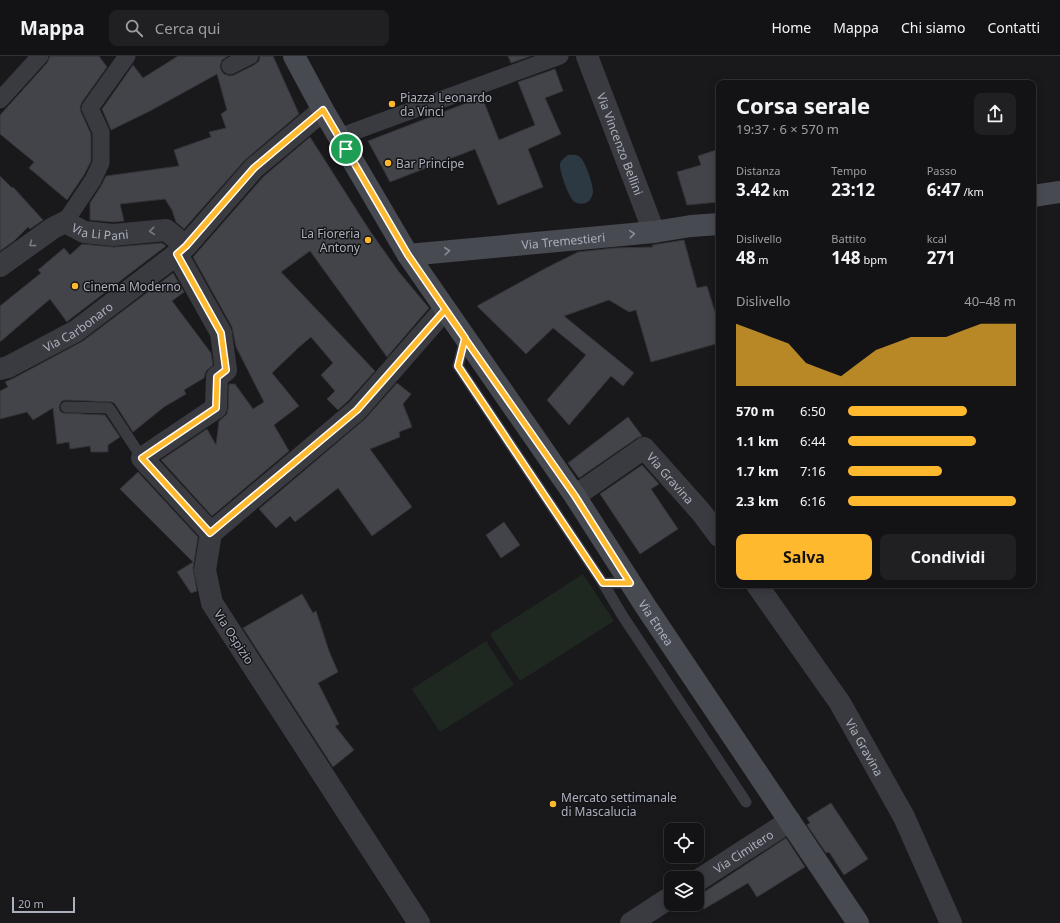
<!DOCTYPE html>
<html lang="it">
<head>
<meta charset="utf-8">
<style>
	body { margin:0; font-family:"Noto Sans",sans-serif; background:#202022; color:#f1f3f6; height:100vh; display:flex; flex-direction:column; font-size:15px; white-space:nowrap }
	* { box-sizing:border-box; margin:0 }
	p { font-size:13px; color:#9d9ea0 }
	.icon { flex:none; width:22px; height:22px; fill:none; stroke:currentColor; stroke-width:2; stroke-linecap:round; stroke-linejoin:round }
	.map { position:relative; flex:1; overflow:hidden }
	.drawer { position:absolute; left:716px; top:24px; width:320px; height:508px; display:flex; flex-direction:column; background:#131315; border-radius:8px; box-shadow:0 2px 10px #0003,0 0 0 1px #323234 }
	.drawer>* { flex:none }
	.tools { position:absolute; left:664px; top:767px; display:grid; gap:8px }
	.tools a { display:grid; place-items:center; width:40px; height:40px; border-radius:8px; background:#131315; box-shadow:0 2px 10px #0003,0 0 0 1px #323234; font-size:20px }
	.scale { position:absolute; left:12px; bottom:10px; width:63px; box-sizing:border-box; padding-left:4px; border:2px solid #abb0bd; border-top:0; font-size:11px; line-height:14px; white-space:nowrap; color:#abb0bd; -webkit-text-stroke:3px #141417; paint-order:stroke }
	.pin { position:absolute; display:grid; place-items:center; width:34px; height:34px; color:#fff; margin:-17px; border:2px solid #fff; border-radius:50%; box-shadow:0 1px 4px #0007 }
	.round { display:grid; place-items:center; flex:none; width:42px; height:42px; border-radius:8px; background:#202022 }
	.summary { display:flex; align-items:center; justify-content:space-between; height:68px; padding:0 20px }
	h1 { font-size:22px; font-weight:700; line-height:30px }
	.stats { display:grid; grid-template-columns:repeat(3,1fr); gap:6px; height:68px; padding:4px 20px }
	.stats div { display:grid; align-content:center }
	.stats b { font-size:17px; font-weight:700 }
	.stats small { font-size:11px; font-weight:400 }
	.stats p { font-size:11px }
	.chart { height:112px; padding:8px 20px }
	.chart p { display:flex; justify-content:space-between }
	.chart svg { width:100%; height:72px; margin-top:4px; fill:#ffb92e; opacity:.7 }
	.primary-button { display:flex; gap:8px; margin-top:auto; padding:8px 20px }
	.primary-button a { flex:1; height:46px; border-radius:8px; background:#ffb92e; color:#111; font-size:16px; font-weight:700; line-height:46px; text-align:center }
	.primary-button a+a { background:#202022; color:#f1f3f6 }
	ul { padding:0 20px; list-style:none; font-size:13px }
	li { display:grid; grid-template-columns:64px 48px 1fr; align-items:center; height:30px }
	li i { height:10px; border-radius:5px; background:#ffb92e }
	header { display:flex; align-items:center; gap:24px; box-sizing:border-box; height:56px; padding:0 20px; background:#131315; border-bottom:1px solid #323234 }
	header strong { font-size:19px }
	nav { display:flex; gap:22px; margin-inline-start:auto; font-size:14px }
	.search { width:280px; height:36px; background:#202022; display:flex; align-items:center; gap:10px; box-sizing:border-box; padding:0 14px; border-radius:8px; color:#9d9ea0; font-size:15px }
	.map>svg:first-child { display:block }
	.green { fill:#1e2820 }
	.water { fill:#2d3942 }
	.building { fill:#434449; stroke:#333338 }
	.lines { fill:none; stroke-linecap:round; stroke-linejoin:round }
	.service { stroke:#3a3b41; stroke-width:11 }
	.pedestrian { stroke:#3a3b41; stroke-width:17 }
	.minor { stroke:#3a3b41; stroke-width:22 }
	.secondary { stroke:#484a52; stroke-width:22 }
	.oneway { stroke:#787b85 }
	.oneway2 { stroke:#888c98 }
	.route-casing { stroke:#fff; stroke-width:8 }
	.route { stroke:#ffb92e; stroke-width:5 }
	.poi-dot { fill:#ffb92e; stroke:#141417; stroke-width:1.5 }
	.labels { text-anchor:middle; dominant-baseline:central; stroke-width:3; stroke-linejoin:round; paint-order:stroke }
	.poi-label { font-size:12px; fill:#abb0bd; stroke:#141417; text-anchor:start }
	.street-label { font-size:12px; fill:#abb0bd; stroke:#141417 }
</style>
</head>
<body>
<header>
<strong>Mappa</strong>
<div class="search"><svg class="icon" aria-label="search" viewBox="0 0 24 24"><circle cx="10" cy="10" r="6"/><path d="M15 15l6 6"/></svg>Cerca qui</div>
<nav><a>Home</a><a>Mappa</a><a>Chi siamo</a><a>Contatti</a></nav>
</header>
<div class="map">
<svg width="1060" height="867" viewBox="0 0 1060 867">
	<rect width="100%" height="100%" fill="#19191c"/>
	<!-- green -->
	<g class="green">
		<path d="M 583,518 L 614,565 L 520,625 L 490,578 Z"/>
		<path d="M 486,585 L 514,629 L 440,676 L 412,633 Z"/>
	</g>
	<!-- water -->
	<path class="water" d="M 568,99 C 573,99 576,98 580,101 C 585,105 593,128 593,135 C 593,140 590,145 586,147 C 581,149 574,147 572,143 C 568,138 559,114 560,108 C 561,104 564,102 568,99 Z"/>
	<!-- building -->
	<g class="building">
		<path d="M 50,0 L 99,0 L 107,11 L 82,46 L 80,51 L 81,56 L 91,78 L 91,105 L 84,119 L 67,144 L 29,112 L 34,106 L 0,78 L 0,59 L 47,7 Z"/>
		<path d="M 178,0 L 228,0 L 222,4 L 220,10 L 221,14 L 224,18 L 230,20 L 234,19 L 254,9 L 259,5 L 260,0 L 273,0 L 299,58 L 245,104 L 184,173 L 176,166 L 172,154 L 165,143 L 120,148 L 124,165 L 113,166 L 90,164 L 90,147 L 101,130 L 106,120 L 179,110 L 174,94 L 211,81 L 209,76 L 226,72 L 221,58 L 227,54 L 217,18 L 150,55 L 111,74 L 102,53 L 133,9 L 143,22 Z"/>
		<path d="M 508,0 L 531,0 L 511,7 Z"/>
		<path d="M 555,13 L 563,35 L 545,42 L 561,78 L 528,93 L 543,131 L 498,149 L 475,93 L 390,126 L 368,85 L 482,41 L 499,84 L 535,69 L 518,26 Z"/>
		<path d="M 310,81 L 370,175 L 399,216 L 429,252 L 387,301 L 310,195 L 281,216 L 375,315 L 348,345 L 338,354 L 327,343 L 335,335 L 321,319 L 333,307 L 311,281 L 298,292 L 272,317 L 299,350 L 274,369 L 289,395 L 212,460 L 161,404 L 207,373 L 216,389 L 219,365 L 227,358 L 228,353 L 229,328 L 235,328 L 253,353 L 264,346 L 236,291 L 232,271 L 193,201 L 263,121 Z"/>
		<path d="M 719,93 L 719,146 L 687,149 L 677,116 L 701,109 L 698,100 Z"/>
		<path d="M 0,120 L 12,132 L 13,131 L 43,164 L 30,173 L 28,171 L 14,185 L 0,195 Z"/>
		<path d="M 684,184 L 697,232 L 707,230 L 719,269 L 719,287 L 651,306 L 636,254 L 629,256 L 609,244 L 564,260 L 634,317 L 623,330 L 611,320 L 569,369 L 547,344 L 586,299 L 553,272 L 526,298 L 477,250 L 546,212 L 578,196 L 614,192 L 653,191 L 652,189 Z"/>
		<path d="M 162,187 L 166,190 L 69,264 L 67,266 L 50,243 L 0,286 L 0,250 L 41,217 L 38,214 L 64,192 L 70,199 L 82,188 L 114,191 Z"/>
		<path d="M 173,217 L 184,236 L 172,245 L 211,297 L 213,309 L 206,315 L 204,322 L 184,334 L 186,338 L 164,351 L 133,376 L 115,348 L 112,346 L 66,344 L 62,345 L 60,348 L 59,351 L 60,355 L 63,357 L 105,359 L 120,381 L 108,389 L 108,396 L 91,396 L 90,390 L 70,393 L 69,386 L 57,388 L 53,352 L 33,364 L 27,356 L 0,363 L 0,335 L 8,331 L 5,326 L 14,322 L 83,285 Z"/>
		<path d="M 397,327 L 411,338 L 403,348 L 412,371 L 399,376 L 400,381 L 370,393 L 412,451 L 372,480 L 338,432 L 295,466 L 290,460 L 276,472 L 259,453 L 365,363 Z"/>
		<path d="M 628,361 L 642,380 L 637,382 L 579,422 L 568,407 Z"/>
		<path d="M 642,409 L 659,428 L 651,433 L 678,473 L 640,498 L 600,438 Z"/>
		<path d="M 138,416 L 198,481 L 193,512 L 197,535 L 191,537 L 177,516 L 193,506 L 120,433 Z"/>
		<path d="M 504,466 L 520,489 L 501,502 L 486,479 Z"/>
		<path d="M 302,538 L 313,557 L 316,555 L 329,595 L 338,616 L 318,627 L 339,668 L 335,670 L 354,694 L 333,711 L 243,572 Z"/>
		<path d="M 831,747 L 868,803 L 844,819 L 829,796 L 826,797 L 807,769 L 810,767 L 807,762 Z"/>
		<path d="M 786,782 L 805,811 L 757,841 L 748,827 L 704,853 L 697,841 L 697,838 L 704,836 Z"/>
	</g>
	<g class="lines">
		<!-- service -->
		<g class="service">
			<path d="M 465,282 L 458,310 L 603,527 L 631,527"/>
			<path d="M 66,351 L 109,352 L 142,402"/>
			<path d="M 603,527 L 622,559 L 746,746"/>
		</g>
		<!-- pedestrian -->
		<g class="pedestrian">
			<path d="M 230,10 L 250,0"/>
			<path d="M 0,44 L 40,0"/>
			<path d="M 339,81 L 560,0"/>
			<path d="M 65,166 L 93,124 L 101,107 L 101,76 L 90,52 L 127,0"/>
		</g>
		<!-- minor -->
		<g class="minor">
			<path id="s1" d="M 587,0 L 654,176"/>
			<path d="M 177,198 L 221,277 L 226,314 L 217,321 L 216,352 L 142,402 L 211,477"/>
			<path id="s2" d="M 0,210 L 53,172 L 65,166 L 84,176 L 113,179 L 166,174 L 186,190"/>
			<path id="s3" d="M 0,313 L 8,311 L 76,275 L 177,198 L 186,190 L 254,112 L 323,54"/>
			<path id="s4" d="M 575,440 L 644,392 L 701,456 L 719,480"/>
			<path id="s5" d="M 757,529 L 840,647 L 904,761 L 951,867"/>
			<path id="s6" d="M 697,825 L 790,765"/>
			<path d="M 419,867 L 212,547 L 205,514 L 211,477 L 357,354 L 445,253"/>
			<path d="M 631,867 L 671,841"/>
		</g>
		<!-- secondary -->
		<g class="secondary">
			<path id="s7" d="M 294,0 L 323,54 L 408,199 L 575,440 L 646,551 L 858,867"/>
			<path d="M 1033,140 L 1060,136"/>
			<path id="s8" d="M 408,199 L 654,176 L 691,170 L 719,168"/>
		</g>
	</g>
	<!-- one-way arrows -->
	<defs><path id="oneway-chevron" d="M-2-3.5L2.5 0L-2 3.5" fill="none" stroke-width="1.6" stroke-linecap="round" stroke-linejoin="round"/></defs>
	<g class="oneway">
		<use href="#oneway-chevron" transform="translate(152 175) rotate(175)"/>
		<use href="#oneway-chevron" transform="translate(32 188) rotate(144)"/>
	</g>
	<g class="oneway2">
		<use href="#oneway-chevron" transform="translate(632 178) rotate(-5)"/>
		<use href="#oneway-chevron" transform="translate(447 195) rotate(-5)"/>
	</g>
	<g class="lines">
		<defs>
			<path id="route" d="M 346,93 L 323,54 L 254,112 L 186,190 L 177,198 L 221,277 L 226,314 L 217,321 L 216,352 L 142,402 L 210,477 L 357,354 L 445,254 L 575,440 L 630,527 L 603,527 L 458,310 L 465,282 L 408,199 L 346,93"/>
		</defs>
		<!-- route casing -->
		<use href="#route" class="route-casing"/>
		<!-- route -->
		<use href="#route" class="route"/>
	</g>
	<!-- markers -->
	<g class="poi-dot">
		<circle cx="392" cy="48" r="4"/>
		<circle cx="388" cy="107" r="4"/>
		<circle cx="368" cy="184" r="4"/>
		<circle cx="75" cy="230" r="4"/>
		<circle cx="553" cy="748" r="4"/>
	</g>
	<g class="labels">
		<!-- poi labels -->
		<g class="poi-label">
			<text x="400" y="41">Piazza Leonardo<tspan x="400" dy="14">da Vinci</tspan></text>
			<text x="396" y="107">Bar Principe</text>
			<text x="360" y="177" text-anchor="end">La Fioreria<tspan x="360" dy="14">Antony</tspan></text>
			<text x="83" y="230">Cinema Moderno</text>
			<text x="561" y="741">Mercato settimanale<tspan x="561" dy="14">di Mascalucia</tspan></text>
		</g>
		<!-- street labels -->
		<g class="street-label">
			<text stroke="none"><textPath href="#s1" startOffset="94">Via Vincenzo Bellini</textPath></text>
			<text stroke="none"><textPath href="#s2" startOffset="116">Via Li Pani</textPath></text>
			<text stroke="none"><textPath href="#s8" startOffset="156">Via Tremestieri</textPath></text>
			<text stroke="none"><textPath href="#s3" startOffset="89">Via Carbonaro</textPath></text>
			<text stroke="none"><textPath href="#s4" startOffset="124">Via Gravina</textPath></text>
			<text stroke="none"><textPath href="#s7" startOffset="673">Via Etnea</textPath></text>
			<text transform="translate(234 581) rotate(57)">Via Ospizio</text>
			<text stroke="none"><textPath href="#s5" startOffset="195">Via Gravina</textPath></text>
			<text stroke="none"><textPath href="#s6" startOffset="55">Via Cimitero</textPath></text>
		</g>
	</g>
</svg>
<div class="tools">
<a><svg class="icon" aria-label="locate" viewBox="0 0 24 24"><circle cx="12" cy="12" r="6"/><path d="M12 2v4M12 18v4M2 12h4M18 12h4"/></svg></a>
<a><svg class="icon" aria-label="layers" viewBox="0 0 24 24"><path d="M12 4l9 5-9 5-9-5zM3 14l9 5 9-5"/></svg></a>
</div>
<div class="scale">20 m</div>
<div class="pin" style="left:346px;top:93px;background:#1e9e55"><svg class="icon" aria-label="arrive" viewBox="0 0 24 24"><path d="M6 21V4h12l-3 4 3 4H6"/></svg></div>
<section class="drawer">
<div class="summary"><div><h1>Corsa serale</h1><p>19:37 · 6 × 570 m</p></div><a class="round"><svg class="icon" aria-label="share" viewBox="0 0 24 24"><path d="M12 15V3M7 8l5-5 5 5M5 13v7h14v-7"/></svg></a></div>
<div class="stats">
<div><p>Distanza</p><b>3.42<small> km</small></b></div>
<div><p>Tempo</p><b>23:12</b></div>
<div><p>Passo</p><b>6:47<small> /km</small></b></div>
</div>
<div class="stats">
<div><p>Dislivello</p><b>48<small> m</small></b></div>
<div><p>Battito</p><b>148<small> bpm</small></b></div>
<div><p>kcal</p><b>271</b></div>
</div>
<div class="chart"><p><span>Dislivello</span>40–48 m</p>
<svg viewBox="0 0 160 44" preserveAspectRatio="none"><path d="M0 44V6L10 10L20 14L30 18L40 30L50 34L60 38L70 30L80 22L90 18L100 14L110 14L120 14L130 10L140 6L150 6L160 6V44z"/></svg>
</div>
<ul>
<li><b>570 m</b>6:50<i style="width:71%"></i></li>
<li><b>1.1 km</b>6:44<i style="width:76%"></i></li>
<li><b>1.7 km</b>7:16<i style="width:56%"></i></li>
<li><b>2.3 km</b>6:16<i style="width:100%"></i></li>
</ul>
<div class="primary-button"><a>Salva</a><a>Condividi</a></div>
</section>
</div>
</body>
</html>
